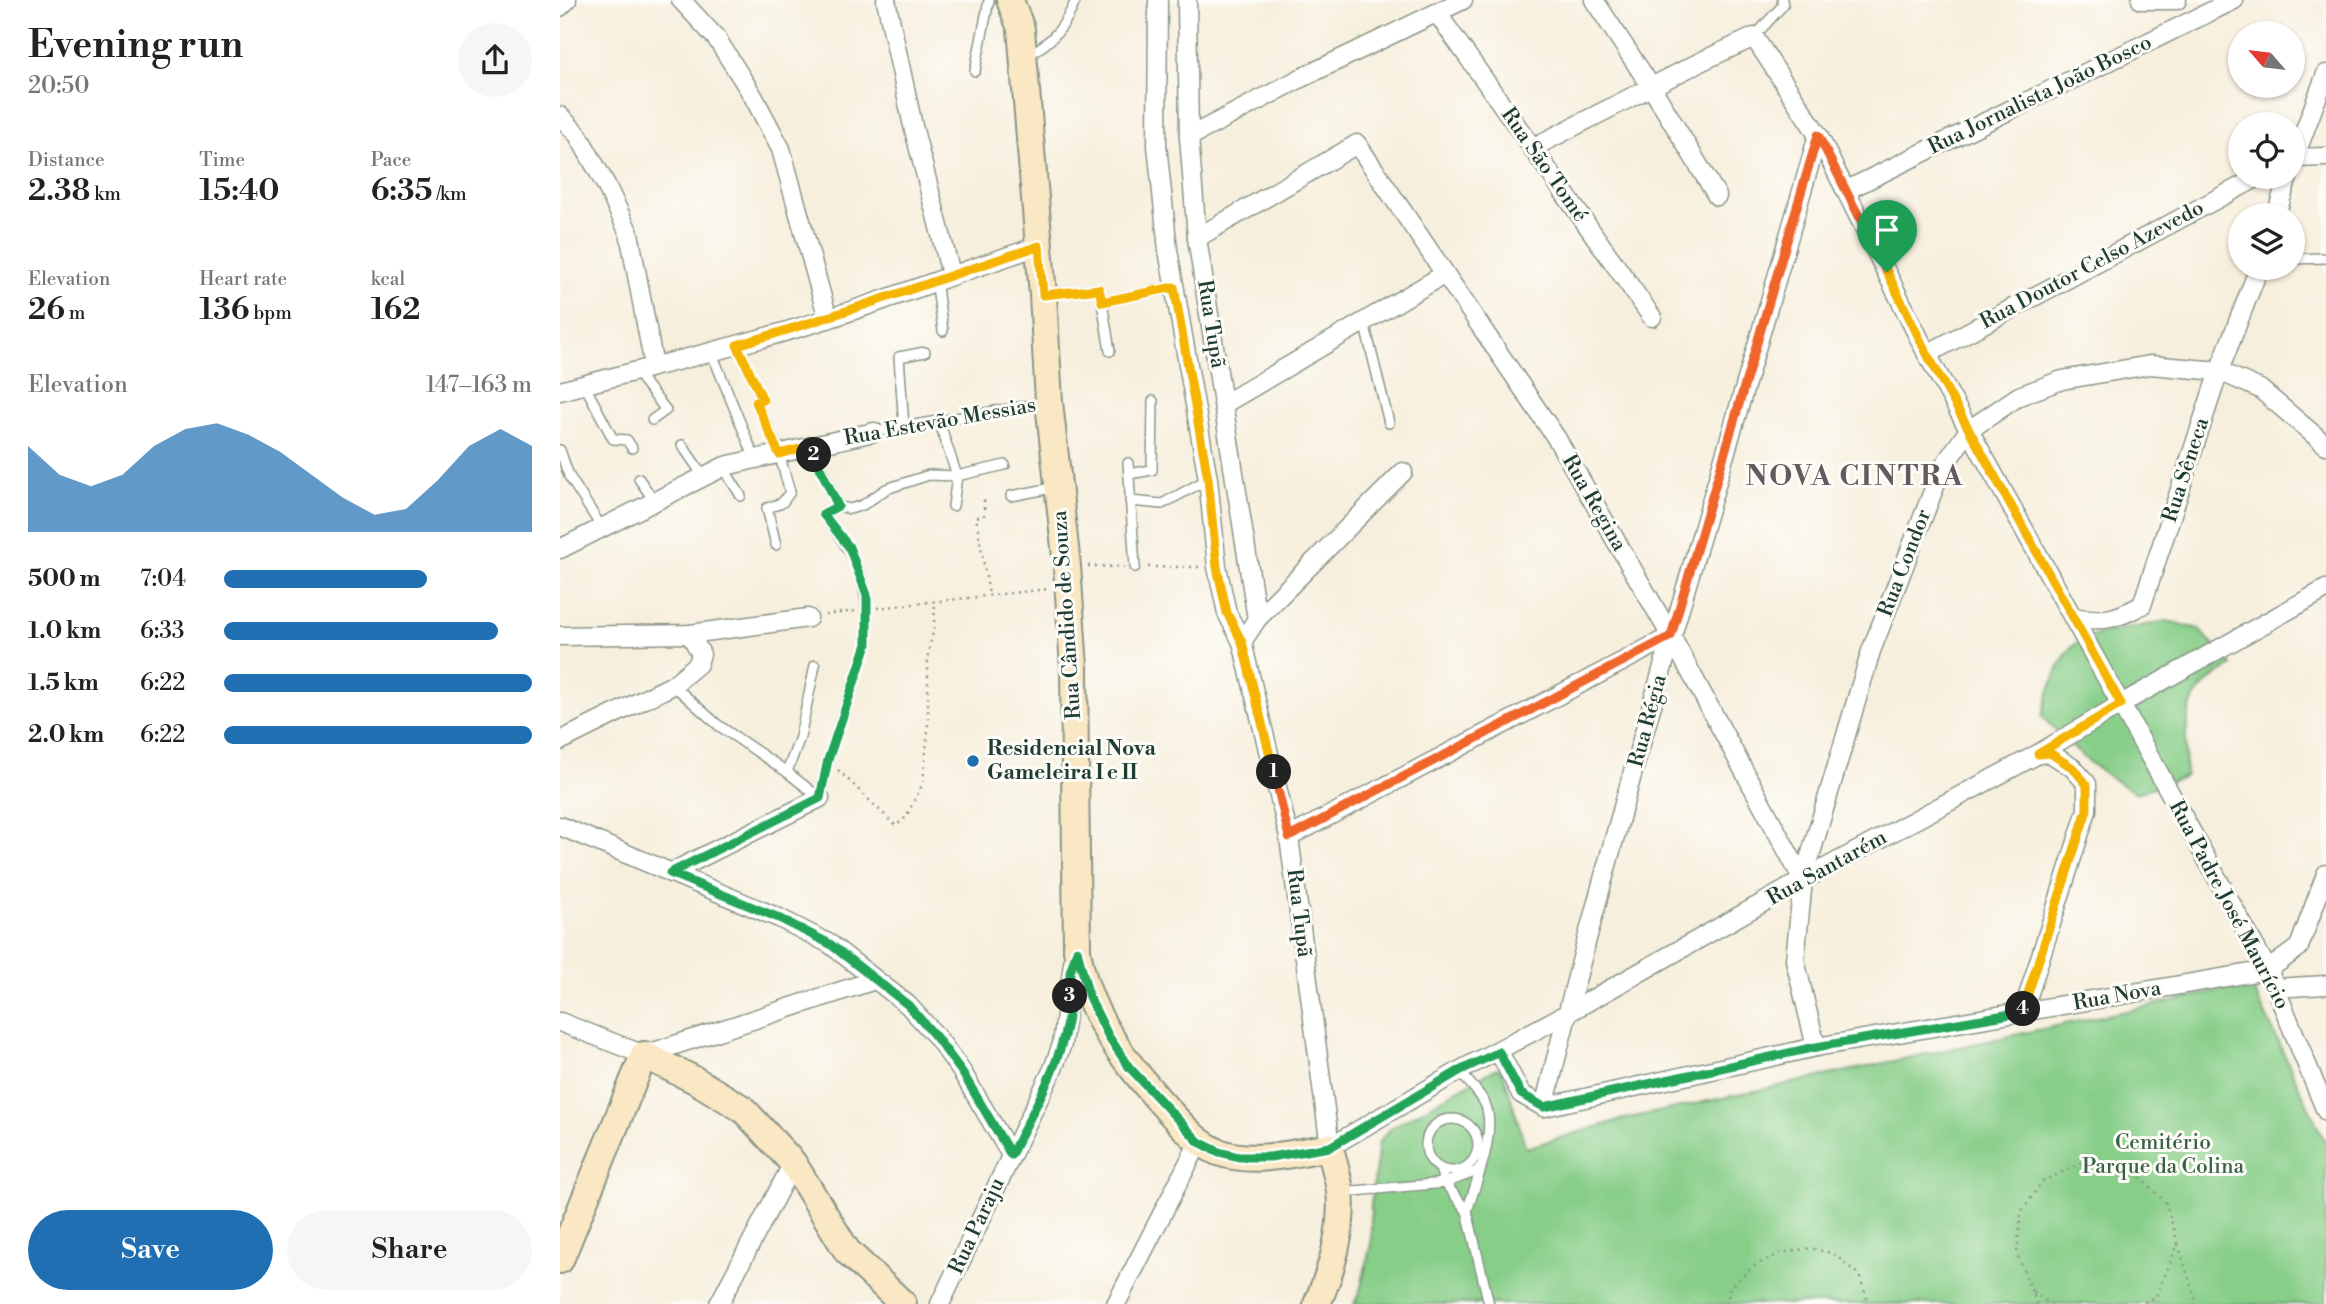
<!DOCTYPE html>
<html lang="en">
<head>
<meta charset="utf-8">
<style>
	body { margin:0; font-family:"Libre Bodoni",serif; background:#f6f6f6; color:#222; height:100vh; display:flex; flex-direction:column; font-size:26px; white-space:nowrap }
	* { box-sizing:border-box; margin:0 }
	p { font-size:23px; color:#767676 }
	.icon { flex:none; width:38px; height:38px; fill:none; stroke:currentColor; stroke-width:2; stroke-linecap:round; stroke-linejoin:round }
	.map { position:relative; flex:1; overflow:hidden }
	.panel { display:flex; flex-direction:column; background:#fff; width:560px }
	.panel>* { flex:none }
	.needle { width:46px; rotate:298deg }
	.buttons { position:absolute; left:1668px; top:21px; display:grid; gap:14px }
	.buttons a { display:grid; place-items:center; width:77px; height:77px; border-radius:50%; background:#fff; box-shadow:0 2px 5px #0004; font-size:35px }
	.pin { position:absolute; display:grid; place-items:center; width:60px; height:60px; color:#fff; margin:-72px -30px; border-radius:50% 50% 50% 0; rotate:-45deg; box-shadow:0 0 7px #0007 }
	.pin .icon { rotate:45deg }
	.km { position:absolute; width:35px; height:35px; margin:-18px; border-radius:50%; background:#222; color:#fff; font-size:19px; line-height:35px; text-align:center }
	.round { display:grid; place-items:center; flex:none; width:74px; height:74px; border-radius:37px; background:#f6f6f6 }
	.overview { display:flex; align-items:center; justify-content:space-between; height:119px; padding:0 28px }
	h1 { font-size:38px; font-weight:600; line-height:52px }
	.figures { display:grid; grid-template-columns:repeat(3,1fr); gap:10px; height:119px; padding:7px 28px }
	.figures div { display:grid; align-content:center }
	.figures b { font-size:30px; font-weight:600 }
	.figures small { font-size:19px; font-weight:400 }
	.figures p { font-size:19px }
	.chart { height:196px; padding:14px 28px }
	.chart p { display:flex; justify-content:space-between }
	.chart svg { width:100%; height:126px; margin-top:7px; fill:#1f6fb2; opacity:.7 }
	.cta { display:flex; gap:14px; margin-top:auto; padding:14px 28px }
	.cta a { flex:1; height:80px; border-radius:42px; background:#1f6fb2; color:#fff; font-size:28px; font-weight:600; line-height:80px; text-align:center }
	.cta a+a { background:#f6f6f6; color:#222 }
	ul { padding:0 28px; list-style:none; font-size:23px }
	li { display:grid; grid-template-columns:112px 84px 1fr; align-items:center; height:52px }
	li i { height:18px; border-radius:9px; background:#1f6fb2 }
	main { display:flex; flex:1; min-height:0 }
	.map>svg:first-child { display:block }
	.green { fill:#87ce88; stroke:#53865e; stroke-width:2 }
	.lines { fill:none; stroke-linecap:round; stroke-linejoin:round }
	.lane-casing { stroke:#8b9688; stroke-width:12 }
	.street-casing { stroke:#8b9688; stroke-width:21 }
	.secondary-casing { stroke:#8b9688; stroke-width:30 }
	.path { stroke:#8b9688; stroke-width:2.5; stroke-dasharray:2 5; stroke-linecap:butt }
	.lane { stroke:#fff; stroke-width:9 }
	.street { stroke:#fff; stroke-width:18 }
	.secondary { stroke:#fae7c3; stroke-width:26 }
	.split-1-casing { stroke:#fff; stroke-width:14 }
	.split-2-casing { stroke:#fff; stroke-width:14 }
	.split-3-casing { stroke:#fff; stroke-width:14 }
	.split-4-casing { stroke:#fff; stroke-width:14 }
	.split-5-casing { stroke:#fff; stroke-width:14 }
	.split-1 { stroke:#f0652b; stroke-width:9 }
	.split-2 { stroke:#f5b400; stroke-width:9 }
	.split-3 { stroke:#22a559; stroke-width:9 }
	.split-4 { stroke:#22a559; stroke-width:9 }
	.split-5 { stroke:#f5b400; stroke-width:9 }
	.poi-dot { fill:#1f6fb2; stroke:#fdfcf7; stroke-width:2.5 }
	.labels { text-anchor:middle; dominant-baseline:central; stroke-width:6; stroke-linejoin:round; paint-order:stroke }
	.street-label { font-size:21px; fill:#1f3d34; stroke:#fdfcf7 }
	.poi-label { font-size:21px; font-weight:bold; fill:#1f3d34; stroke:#fdfcf7; text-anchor:start }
	.park-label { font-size:21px; fill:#396149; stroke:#fdfcf7 }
	.district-label { font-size:28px; font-weight:bold; letter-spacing:2px; fill:#635a60; stroke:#fdfcf7 }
</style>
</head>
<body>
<main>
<section class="panel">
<div class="overview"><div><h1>Evening run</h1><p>20:50</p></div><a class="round"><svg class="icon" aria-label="share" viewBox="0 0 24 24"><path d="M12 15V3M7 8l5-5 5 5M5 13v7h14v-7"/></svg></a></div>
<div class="figures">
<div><p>Distance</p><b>2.38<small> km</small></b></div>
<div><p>Time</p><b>15:40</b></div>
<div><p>Pace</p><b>6:35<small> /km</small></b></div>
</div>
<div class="figures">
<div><p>Elevation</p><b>26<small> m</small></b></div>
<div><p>Heart rate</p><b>136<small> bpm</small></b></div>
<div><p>kcal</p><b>162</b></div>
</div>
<div class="chart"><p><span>Elevation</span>147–163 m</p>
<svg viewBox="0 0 160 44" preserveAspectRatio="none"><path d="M0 44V14L10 24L20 28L30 24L40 14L50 8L60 6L70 10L80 16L90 24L100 32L110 38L120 36L130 26L140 14L150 8L160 14V44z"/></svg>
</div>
<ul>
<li><b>500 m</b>7:04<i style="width:66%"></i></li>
<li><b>1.0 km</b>6:33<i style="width:89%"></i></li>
<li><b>1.5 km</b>6:22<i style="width:100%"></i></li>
<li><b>2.0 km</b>6:22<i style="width:100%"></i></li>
</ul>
<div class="cta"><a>Save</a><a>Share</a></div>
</section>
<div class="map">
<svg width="1766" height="1304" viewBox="0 0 1766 1304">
	<rect width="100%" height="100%" fill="#fdfcf7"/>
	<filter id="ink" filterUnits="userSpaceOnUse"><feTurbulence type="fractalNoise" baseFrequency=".0143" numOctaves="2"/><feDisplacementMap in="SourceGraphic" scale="14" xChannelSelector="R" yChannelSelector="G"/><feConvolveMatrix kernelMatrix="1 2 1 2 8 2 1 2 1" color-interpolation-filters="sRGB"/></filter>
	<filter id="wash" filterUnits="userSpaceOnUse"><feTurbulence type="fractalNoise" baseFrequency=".00686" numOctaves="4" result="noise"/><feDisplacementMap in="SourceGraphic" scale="28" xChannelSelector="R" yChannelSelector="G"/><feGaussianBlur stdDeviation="1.57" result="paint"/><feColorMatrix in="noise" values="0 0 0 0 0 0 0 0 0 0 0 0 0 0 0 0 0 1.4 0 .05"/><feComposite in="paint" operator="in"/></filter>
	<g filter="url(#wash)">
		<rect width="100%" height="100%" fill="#f7efdd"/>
		<!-- green -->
		<g class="green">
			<path d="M 1607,621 L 1639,629 L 1672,665 C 1658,674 1642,684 1634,698 C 1624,717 1625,756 1626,776 L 1577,793 C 1535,771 1514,750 1482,716 C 1487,697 1498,661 1513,646 C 1528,631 1584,627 1607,621 Z"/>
			<path d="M 1691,984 L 1766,1144 L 1766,1304 L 794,1304 L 800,1291 L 811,1244 L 811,1205 L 819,1142 L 831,1128 L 937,1068 L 943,1072 L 966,1148 L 1060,1120 Z"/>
		</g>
	</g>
	<g filter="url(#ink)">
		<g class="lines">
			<defs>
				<g id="lane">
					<path d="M 1194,37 L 1223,5 L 1222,0"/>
					<path d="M 468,55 C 493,42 505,26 516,0"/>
					<path d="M 415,71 L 429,0"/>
					<path d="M 1732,259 L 1766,258"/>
					<path d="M 376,280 L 383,331"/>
					<path d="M 485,294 L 539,289 L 542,302 L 614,287"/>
					<path d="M 542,302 L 550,351"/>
					<path d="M 804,322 L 829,423"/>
					<path d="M 177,345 L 203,400 L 196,402 L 218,450 L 230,492 L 222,503 L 207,508 L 216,545"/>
					<path d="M 151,351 L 195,459"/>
					<path d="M 75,371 L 106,410 L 92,420"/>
					<path d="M 24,384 L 53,439 L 67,440 L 72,448"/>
					<path d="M 379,421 L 397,476 L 393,506"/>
					<path d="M 344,427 L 339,357 L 365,352"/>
					<path d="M 314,432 L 488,402"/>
					<path d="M 122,445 L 144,477"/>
					<path d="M 251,446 L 278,506 L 290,509 L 303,505 L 326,489 L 369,475 L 397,476 L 445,465"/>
					<path d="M 0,450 L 9,476 L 42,528"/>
					<path d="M 568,463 L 575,567"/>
					<path d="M 163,467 L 181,496"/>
					<path d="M 569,474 L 592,470 L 593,401"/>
					<path d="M 79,479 L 95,502"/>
					<path d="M 451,496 L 497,487"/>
					<path d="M 570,501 L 602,504 L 648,479"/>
					<path d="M 278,506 L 263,514 C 288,546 306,572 307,614"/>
					<path d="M 113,685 L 158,725 L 227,772 L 260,798 L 268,760 L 293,684"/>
					<path d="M 227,772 L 240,737 L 255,665"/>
					<circle cx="892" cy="1145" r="26"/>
					<path d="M 880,1169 L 885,1183 L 907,1211 C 916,1183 936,1134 926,1106 C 921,1093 908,1082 899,1071"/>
					<path d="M 782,1192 L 885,1183 L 920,1170 L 919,1168"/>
					<path d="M 907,1211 L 929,1304"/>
				</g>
				<g id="street">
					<path d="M 121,0 L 157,39 L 193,96 L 221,149 L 268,319"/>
					<path d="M 326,0 L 353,126 L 391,274"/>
					<path d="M 598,0 L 597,145 L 608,250 L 648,479 L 657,567 L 667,613 L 682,642 L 729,837 L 770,1147 L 899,1071 L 1006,1014 L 1243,880 L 1478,754 L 1561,704 L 1766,589"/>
					<path d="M 627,0 L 629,137 L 637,238 L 697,619 L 682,642"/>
					<path d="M 1034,0 L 1092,88 L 1157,196"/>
					<path d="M 1581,0 L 1617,0"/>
					<path d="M 0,7 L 7,0"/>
					<path d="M 877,13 L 1092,317"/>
					<path d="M 0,116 L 18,135 L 46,185 L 69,233 L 94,366"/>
					<path d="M 629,137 L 741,78 L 903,0"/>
					<path d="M 972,148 L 1140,62 L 1194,37 L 1258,135 L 1367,354 L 1708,970 L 1766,1111"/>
					<path d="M 1732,158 L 1766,157"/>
					<path d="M 1732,164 L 1766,74"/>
					<path d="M 1287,190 L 1674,0"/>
					<path d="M 1716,215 L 1728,177"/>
					<path d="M 637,238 L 797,144 L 997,439 L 1111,636 L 1243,880"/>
					<path d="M 1367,354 L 1698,177"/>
					<path d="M 0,391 C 89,367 180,347 267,319 C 338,296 408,269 479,246"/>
					<path d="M 664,404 L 885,274"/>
					<path d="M 0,549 L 165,466 L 314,432"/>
					<path d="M 1513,617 C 1543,622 1555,620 1582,605 L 1659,371 L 1699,268"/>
					<path d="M 697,619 L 843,472"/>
					<path d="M 0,636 L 130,634 L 248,618"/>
					<path d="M 0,741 L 113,685 L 138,664 L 141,654 L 130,634"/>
					<path d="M 0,826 L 219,918 L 270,944 L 348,1005 L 377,1037 L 402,1072 L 451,1155"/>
					<path d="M 729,837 L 1111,636"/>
					<path d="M 110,873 L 260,798"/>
					<path d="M 1715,988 L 1766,985"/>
					<path d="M 1463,1012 L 1527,810 L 1527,784 L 1513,768 L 1490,753 L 1478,754"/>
					<path d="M 0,1022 L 84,1055 L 315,980"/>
					<path d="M 1256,1047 L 1235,960 L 1243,880 L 1311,651 L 1382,468 L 1409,430 L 1459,396 L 1502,380 L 1590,365 L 1659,371 L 1700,389 L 1766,445"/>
					<path d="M 939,1052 L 961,1094 L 984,1107 L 1256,1047 L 1708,970 L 1739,947 L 1766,874"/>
					<path d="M 984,1107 C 1064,780 1166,459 1258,135"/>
					<path d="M 159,1304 L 233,1163"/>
					<path d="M 380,1304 L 493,1069 L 502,1044 L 514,956"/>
					<path d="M 556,1304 L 639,1142"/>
				</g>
				<g id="secondary">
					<path d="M 450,0 L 461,29 L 483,295 L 489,402 L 507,566 L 514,668 L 517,950 C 527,1014 563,1060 605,1107 C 621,1124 636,1143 658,1152 C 694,1165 734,1153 770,1147 C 773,1162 778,1176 780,1191 C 784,1229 772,1269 757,1304"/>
					<path d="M 0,1260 L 84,1055 L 135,1080 L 183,1109 L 233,1163 L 287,1251 L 343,1304"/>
				</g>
			</defs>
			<!-- lane casing -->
			<use href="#lane" class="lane-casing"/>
			<!-- street casing -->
			<use href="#street" class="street-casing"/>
			<!-- secondary casing -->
			<use href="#secondary" class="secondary-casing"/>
			<!-- path -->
			<g class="path">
				<path d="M 424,500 L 424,516 L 416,517 L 429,595"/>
				<path d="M 528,566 L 564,567"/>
				<path d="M 588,567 L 641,567"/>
				<path d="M 317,608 L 488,589"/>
				<path d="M 265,615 L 296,611"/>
				<path d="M 297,672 L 307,644 L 307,624"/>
				<path d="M 278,770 L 336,826 L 346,817 L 363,783 L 368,730 L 368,655 L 374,627 L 375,601"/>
				<path d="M 1618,1244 L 1637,1304"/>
				<path d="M 1473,1292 L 1491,1304"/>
				<path d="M 1167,1304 L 1170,1287 L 1194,1266 L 1221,1253 L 1251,1248 L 1274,1254 L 1299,1275 L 1309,1304"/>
				<path d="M 1477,1304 L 1457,1254 L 1461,1212 L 1483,1181 L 1522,1163 L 1575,1172 L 1606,1203 L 1618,1244 L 1596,1296 L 1582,1304"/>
			</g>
			<!-- lane -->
			<use href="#lane" class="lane"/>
			<!-- street -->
			<use href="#street" class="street"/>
			<!-- secondary -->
			<use href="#secondary" class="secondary"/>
		</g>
	</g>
	<g class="lines" filter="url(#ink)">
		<defs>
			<path id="split-1" d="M 714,772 L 729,837 L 1111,636 L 1258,135 L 1327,272"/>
			<path id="split-2" d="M 254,455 L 251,446 L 219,454 L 196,402 L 203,400 L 177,345 C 279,316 378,279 479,246 L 483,295 L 539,289 L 542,302 L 614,287 L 648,479 L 657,567 L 667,613 L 682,642 L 714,772"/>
			<path id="split-3" d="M 254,455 L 278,506 L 263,514 L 289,547 L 307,595 L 307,644 L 268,760 L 260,798 L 110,873 L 219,918 L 270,944 L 348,1005 L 376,1037 L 402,1072 L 451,1155 C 476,1104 508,1054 510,996"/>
			<path id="split-4" d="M 510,996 L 510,972 L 517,950 L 529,997 L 549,1037 L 569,1067 L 639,1142 L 659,1152 L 679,1157 L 710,1157 L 770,1147 L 899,1071 L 939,1052 L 961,1094 L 984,1107 L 1256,1047 L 1463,1012 L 1463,1009"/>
			<path id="split-5" d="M 1327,272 L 1367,354 L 1561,704 L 1478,754 L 1490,753 L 1513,768 L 1527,785 L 1527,810 L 1463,1009"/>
		</defs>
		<!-- split-1 casing -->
		<use href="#split-1" class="split-1-casing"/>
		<!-- split-2 casing -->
		<use href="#split-2" class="split-2-casing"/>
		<!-- split-3 casing -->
		<use href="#split-3" class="split-3-casing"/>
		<!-- split-4 casing -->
		<use href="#split-4" class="split-4-casing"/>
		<!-- split-5 casing -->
		<use href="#split-5" class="split-5-casing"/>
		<!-- split-1 -->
		<use href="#split-1" class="split-1"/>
		<!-- split-2 -->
		<use href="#split-2" class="split-2"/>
		<!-- split-3 -->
		<use href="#split-3" class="split-3"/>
		<!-- split-4 -->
		<use href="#split-4" class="split-4"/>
		<!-- split-5 -->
		<use href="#split-5" class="split-5"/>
	</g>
	<!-- markers -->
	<circle class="poi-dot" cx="413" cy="761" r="7"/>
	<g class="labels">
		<!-- street labels -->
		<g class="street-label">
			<text transform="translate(1480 95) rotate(-26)">Rua Jornalista João Bosco</text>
			<text transform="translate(984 165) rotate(55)">Rua São Tomé</text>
			<text transform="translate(1532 265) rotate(-28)">Rua Doutor Celso Azevedo</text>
			<text transform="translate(651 324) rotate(81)">Rua Tupã</text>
			<text transform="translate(380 422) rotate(-10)">Rua Estevão Messias</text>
			<text transform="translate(1626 470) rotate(-72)">Rua Sêneca</text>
			<text transform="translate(1034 503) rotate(60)">Rua Regina</text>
			<text transform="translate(1345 563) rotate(-69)">Rua Condor</text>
			<text transform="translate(507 615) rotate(-94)">Rua Cândido de Souza</text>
			<text transform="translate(1088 721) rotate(-75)">Rua Régia</text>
			<text transform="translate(1267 868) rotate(-29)">Rua Santarém</text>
			<text transform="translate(1669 905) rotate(62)">Rua Padre José Maurício</text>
			<text transform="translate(739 913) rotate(83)">Rua Tupã</text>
			<text transform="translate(1557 996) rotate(-10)">Rua Nova</text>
			<text transform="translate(417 1226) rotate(-65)">Rua Paraju</text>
		</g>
		<!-- poi labels -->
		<g class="poi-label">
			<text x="427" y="749">Residencial Nova<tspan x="427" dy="24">Gameleira I e II</tspan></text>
		</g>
		<!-- park labels -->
		<g class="park-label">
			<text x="1603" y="1143">Cemitério<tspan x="1603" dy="24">Parque da Colina</tspan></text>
		</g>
		<!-- district labels -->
		<g class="district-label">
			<text x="1295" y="476">NOVA CINTRA</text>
		</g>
	</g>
</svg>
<div class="buttons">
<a><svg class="needle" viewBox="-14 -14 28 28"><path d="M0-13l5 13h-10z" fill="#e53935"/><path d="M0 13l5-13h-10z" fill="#767676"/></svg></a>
<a><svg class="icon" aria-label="locate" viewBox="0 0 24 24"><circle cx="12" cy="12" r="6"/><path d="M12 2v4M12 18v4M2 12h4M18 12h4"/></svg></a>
<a><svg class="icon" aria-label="layers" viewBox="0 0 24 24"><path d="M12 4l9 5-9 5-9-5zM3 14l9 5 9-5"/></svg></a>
</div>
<div class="pin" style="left:1327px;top:272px;background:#1e9e55"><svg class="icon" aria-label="arrive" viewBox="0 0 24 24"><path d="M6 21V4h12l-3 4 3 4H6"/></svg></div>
<b class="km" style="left:714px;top:772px">1</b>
<b class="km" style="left:254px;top:455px">2</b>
<b class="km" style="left:510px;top:996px">3</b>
<b class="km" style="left:1463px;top:1009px">4</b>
</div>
</main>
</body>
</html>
